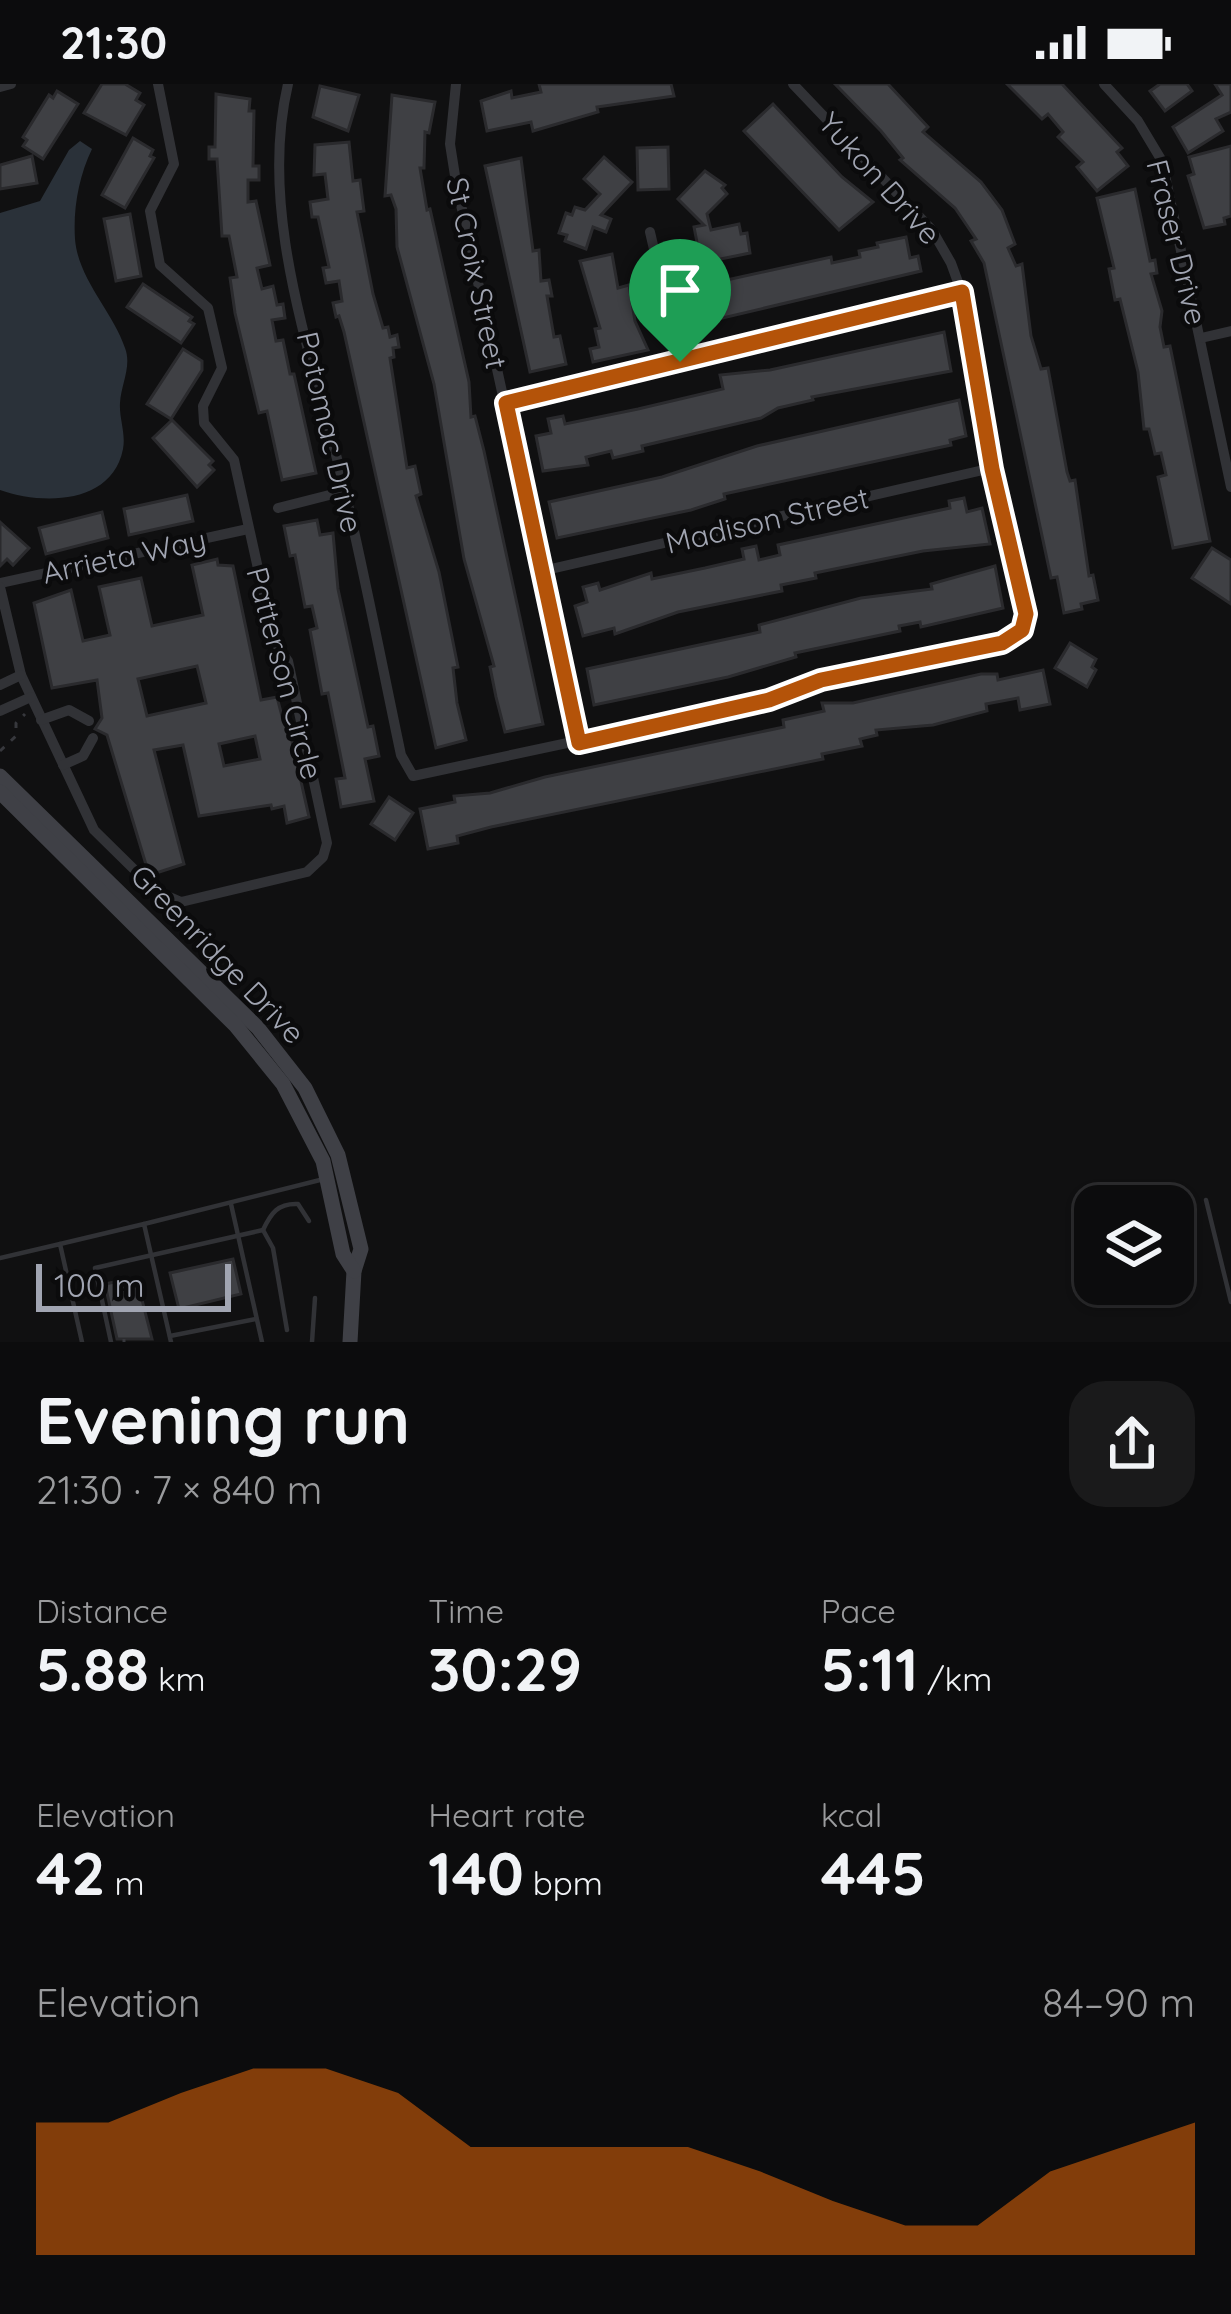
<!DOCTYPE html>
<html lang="en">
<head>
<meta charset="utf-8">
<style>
	body { margin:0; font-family:Quicksand,sans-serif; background:#1a1a1b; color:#f1f3f6; height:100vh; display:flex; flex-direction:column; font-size:45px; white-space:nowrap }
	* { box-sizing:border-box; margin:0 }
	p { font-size:39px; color:#9a9b9d }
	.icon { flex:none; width:66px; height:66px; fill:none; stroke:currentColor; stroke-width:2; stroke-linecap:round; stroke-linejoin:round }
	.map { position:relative; height:1258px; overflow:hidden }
	.drawer { display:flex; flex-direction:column; background:#0c0c0d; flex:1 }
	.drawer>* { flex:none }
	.buttons { position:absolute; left:1074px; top:1101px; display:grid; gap:24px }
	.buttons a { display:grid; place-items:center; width:120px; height:120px; border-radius:24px; background:#0c0c0d; box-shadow:0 3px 9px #0004,0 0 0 3px #2c2c2e; font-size:60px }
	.scale { position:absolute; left:36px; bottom:30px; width:195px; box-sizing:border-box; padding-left:12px; border:6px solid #a1a5b2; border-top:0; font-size:33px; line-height:42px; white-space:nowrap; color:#a1a5b2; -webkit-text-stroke:9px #0b0b0c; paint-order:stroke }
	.pin { position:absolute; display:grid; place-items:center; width:102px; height:102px; color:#fff; margin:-123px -51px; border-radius:50% 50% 50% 0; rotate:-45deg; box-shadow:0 0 12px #0007 }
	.pin .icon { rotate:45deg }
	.round { display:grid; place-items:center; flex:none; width:126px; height:126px; border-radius:36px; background:#1a1a1b }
	.head { display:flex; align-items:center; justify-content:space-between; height:204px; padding:0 36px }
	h1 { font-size:66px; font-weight:700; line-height:90px }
	.stats { display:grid; grid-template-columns:repeat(3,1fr); gap:18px; height:204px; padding:12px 36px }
	.stats div { display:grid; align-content:center }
	.stats b { font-size:60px; font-weight:700 }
	.stats small { font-size:33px; font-weight:400 }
	.stats p { font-size:33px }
	.chart { height:336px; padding:24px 36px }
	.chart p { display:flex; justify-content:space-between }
	.chart svg { width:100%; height:216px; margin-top:12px; fill:#b45309; opacity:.7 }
	.status { display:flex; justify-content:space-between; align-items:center; height:84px; padding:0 60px; background:#0c0c0d; direction:ltr }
	.status svg { height:33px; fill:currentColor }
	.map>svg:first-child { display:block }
	.water { fill:#2a3139 }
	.building { fill:#3f4044; stroke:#2a2a2d; stroke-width:3; fill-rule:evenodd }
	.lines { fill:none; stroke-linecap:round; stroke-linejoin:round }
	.path { stroke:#37383d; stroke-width:3; stroke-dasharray:6 9; stroke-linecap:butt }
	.lane { stroke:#313236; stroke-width:4.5 }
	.street { stroke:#313236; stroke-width:10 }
	.secondary { stroke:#3f4046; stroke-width:15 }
	.route-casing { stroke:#fff; stroke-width:24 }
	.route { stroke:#b45309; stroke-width:15 }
	.labels { text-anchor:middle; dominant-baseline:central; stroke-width:9; stroke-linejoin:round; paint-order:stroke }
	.street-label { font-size:30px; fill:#a1a5b2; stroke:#0b0b0c }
</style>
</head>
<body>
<div class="status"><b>21:30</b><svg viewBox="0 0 49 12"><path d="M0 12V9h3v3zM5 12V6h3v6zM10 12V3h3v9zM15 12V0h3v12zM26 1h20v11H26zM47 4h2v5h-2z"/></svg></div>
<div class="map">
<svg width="1231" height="1258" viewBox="0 0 1231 1258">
	<rect width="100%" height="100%" fill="#101011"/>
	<!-- water -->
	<path class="water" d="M 80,57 L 92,65 C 79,92 73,124 75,155 C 78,195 113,228 125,264 C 132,282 121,301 120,319 C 119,334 126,350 123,365 C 112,421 42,421 0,406 L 0,129 L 40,117 L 69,66 Z"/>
	<!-- building -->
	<g class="building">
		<path d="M 102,0 L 125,0 L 140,9 L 136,16 L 144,21 L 126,51 L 84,29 Z"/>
		<path d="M 539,0 L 671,0 L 674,12 L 597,23 L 598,28 L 533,47 L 531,38 L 487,47 L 481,17 L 511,7 L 512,14 L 541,8 Z"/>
		<path d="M 835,0 L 888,0 L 928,43 L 923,48 L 981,98 L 1002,126 L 1015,160 L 1008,164 L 1016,182 L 1022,180 L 1031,252 L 1041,285 L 1048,284 L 1067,388 L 1070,397 L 1075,396 L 1089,492 L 1093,491 L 1098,516 L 1081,520 L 1082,525 L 1064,529 L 1057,493 L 1051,494 L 984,179 L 971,157 L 976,155 L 955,124 L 900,76 L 903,74 L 881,47 Z"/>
		<path d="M 1007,0 L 1062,0 L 1122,64 L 1117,68 L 1128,82 L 1097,107 L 1077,83 L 1083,78 L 1058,53 L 1063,48 L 1048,30 L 1042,35 Z"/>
		<path d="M 1160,0 L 1187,0 L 1192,7 L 1165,27 L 1150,7 Z"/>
		<path d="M 1215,0 L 1231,0 L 1231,28 L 1216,35 L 1223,47 L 1188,69 L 1173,43 L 1222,11 Z"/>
		<path d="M 320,2 L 359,11 L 348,47 L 313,33 Z"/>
		<path d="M 57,7 L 78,20 L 43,75 L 23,62 L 27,56 L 23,53 L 49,11 L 53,14 Z"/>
		<path d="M 216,10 L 250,15 L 249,27 L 254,27 L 253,82 L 259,82 L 259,96 L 248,96 L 248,118 L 256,117 L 270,181 L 257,184 L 262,205 L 273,202 L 277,221 L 283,220 L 285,234 L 272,236 L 276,257 L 283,256 L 290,290 L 294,290 L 316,389 L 282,396 L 267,327 L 259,329 L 235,229 L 230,194 L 237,193 L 229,152 L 222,152 L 217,75 L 209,75 L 209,63 L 215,63 Z"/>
		<path d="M 392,11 L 435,18 L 429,49 L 425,48 L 424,84 L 420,84 L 427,126 L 430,125 L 469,298 L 471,333 L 475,332 L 484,367 L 543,640 L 505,648 L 496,613 L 490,583 L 494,582 L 464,475 L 434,300 L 397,163 L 396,125 L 391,111 L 385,112 Z"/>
		<path d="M 773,20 L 842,93 L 873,118 L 839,146 L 744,47 Z"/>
		<path d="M 133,54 L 153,66 L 150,72 L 154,74 L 125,124 L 102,111 Z"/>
		<path d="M 349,58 L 353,97 L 360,96 L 364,127 L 357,128 L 373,210 L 383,244 L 388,243 L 390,253 L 397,251 L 399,263 L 393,264 L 394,273 L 390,274 L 407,384 L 415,382 L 421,410 L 416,412 L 439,488 L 458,583 L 453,584 L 457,619 L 466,656 L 436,664 L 344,248 L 339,232 L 336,233 L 333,219 L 342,217 L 339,197 L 326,199 L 323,184 L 329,183 L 318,133 L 312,133 L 310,118 L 328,115 L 325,90 L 314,91 L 315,61 Z"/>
		<path d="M 1231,62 L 1231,132 L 1224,134 L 1225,140 L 1204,144 L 1188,92 L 1194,90 L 1189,73 Z"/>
		<path d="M 668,63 L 669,105 L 638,106 L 637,64 Z"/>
		<path d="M 32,72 L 37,99 L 0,105 L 0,81 Z"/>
		<path d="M 604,73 L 632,98 L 601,131 L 611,135 L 606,148 L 593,143 L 586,165 L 565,157 L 567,151 L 559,149 L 566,129 L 572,131 L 575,123 L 585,126 L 600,110 L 584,95 Z"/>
		<path d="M 521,74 L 533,167 L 539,166 L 541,197 L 549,196 L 552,212 L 547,212 L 554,253 L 560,252 L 566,280 L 530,288 L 485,82 Z"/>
		<path d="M 705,87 L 725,101 L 722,104 L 727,110 L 707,130 L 711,146 L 739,140 L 741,150 L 747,149 L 750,169 L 701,179 L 694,143 L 704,141 L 678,115 Z"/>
		<path d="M 1135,105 L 1150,177 L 1155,176 L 1157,189 L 1151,190 L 1162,227 L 1160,243 L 1164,263 L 1170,262 L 1210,457 L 1173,464 L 1158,393 L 1166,391 L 1161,369 L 1155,370 L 1149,345 L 1144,345 L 1138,288 L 1120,215 L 1115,216 L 1109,185 L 1114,184 L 1097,114 Z"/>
		<path d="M 130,130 L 141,192 L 116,197 L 104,135 Z"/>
		<path d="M 906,153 L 910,174 L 918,172 L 921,187 L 693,241 L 686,205 L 831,173 L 832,179 L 860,173 L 859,167 L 878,163 L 877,159 Z"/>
		<path d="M 612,170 L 618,204 L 629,201 L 635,237 L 648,266 L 593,278 L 590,265 L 599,263 L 595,245 L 600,244 L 580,177 Z"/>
		<path d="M 143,200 L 192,233 L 189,237 L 194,240 L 181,259 L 127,223 Z"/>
		<path d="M 944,248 L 951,287 L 812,313 L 813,316 L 778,324 L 761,334 L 642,362 L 643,367 L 613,374 L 611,367 L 586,373 L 588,381 L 543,387 L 536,352 L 551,349 L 548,335 L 563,332 L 565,340 L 638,325 L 723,305 L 720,291 L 770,286 Z"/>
		<path d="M 183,265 L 202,277 L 202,286 L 171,335 L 147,320 Z"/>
		<path d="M 959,316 L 966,352 L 950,356 L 951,361 L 724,410 L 725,415 L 691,426 L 557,454 L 549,418 L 662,393 L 757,362 Z"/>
		<path d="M 172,336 L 213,377 L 209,381 L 214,386 L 197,403 L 153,354 Z"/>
		<path d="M 187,411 L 193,437 L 129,451 L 124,425 Z"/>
		<path d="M 964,414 L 967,428 L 982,424 L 990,460 L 923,467 L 815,489 L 816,494 L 781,501 L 782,507 L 678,528 L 615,550 L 614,544 L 583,552 L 575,522 L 587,518 L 583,503 L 598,499 L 600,506 L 651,489 L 652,495 L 705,484 L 744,475 L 742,465 L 756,462 L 759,476 L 780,471 L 778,461 L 950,424 L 949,417 Z"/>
		<path d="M 102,428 L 108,454 L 46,470 L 39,444 Z"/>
		<path d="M 317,436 L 320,451 L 333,449 L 338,505 L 368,643 L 373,642 L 379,672 L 365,675 L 374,717 L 341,723 L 336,695 L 345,694 L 328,609 L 322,610 L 310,546 L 317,544 L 312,522 L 305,523 L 295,471 L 290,472 L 284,442 Z"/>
		<path d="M 0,438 L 29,464 L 13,481 L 7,475 L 0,482 Z"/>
		<path d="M 1212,464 L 1231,476 L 1231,520 L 1192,494 Z"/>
		<path d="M 217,475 L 218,481 L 233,482 L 261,616 L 277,613 L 283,636 L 287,635 L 309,733 L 287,739 L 284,722 L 272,725 L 271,721 L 199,732 L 183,661 L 154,666 L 184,780 L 153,790 L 147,784 L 107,651 L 95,645 L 102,634 L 97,596 L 52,604 L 34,519 L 71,506 L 83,557 L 110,551 L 99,503 L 141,494 L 152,542 L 203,531 L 192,481 ZM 197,582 L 206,619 L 147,632 L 138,595 ZM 255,652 L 260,675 L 224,682 L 219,660 Z"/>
		<path d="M 995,482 L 1003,524 L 921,543 L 920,538 L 899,542 L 900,547 L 795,569 L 796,573 L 728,593 L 594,621 L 587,585 L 760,548 L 759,541 L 861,514 L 932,505 L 931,500 Z"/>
		<path d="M 1070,559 L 1096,575 L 1092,583 L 1096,586 L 1087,603 L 1055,584 Z"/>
		<path d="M 1043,586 L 1050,620 L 1020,626 L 1018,614 L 986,620 L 987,627 L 933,641 L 876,646 L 877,651 L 860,655 L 862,662 L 822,670 L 823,675 L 491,743 L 457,752 L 458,759 L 428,765 L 420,725 L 455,718 L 454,712 L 490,709 L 545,693 L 784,643 L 783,636 L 824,627 L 822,619 L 853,619 L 981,590 L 997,590 L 998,596 Z"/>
		<path d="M 389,713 L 413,729 L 395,756 L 371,740 Z"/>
		<path d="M 233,1175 L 241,1210 L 179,1225 L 170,1189 Z"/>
		<path d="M 134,1194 L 142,1216 L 152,1255 L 117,1255 L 105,1200 Z"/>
	</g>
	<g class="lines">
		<!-- path -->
		<g class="path">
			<path d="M 0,667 L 16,652 L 16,639 L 25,630"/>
			<path d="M 124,1258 L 124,1255"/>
		</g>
		<!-- lane -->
		<g class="lane">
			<path d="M 1206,1116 L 1231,1218"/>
			<path d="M 231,1120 L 262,1258"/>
			<path d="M 144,1140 L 324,1095"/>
			<path d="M 263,1146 L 273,1164 L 287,1246"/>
			<path d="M 263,1146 C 271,1129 278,1119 298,1120 L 309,1137"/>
			<path d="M 60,1160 L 144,1140 L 171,1258"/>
			<path d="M 0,1174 L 60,1160 L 82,1258"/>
			<path d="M 170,1252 L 256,1235"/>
			<path d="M 111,1258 L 95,1184 L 263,1146"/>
			<path d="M 312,1258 L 315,1214"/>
		</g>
		<!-- street -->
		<g class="street">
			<path d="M 288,0 C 257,131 314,275 344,403 C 365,492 382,581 401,671 L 413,692 L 769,616 L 821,596 L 1002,559 L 1022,546 L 1026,530 L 992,384 L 967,223 L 951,179 L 932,146 L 793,0"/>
			<path d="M 456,0 L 450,60 L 456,98 L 579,659"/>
			<path d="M 1104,0 L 1138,37 L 1162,77 L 1231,403"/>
			<path d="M 0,3 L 11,0"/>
			<path d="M 650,148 L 680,278"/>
			<path d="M 1201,254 L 1231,247"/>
			<path d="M 506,319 L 962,208"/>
			<path d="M 278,424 L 345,407"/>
			<path d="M 542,487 L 992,384"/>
			<path d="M 0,499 L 248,445"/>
			<path d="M 0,503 L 21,591 L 94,746 L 156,807 L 181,818 L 307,788 L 323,773 L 327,759 L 288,577 L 274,557 L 234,376 L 204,339 L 203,322 L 222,284 L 208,224 L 160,181 L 150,127 L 174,80 L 158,0"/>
			<path d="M 0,601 L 21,591"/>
			<path d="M 0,627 L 31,613"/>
			<path d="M 41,636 L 69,626 L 89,637"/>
			<path d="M 63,681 L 83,672 L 93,654"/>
		</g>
		<!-- secondary -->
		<g class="secondary">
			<path d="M 0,692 L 258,944 L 305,1004 L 338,1071 L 361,1165 L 354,1187 L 350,1258"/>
			<path d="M 0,708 L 236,942 L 283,1000 L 323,1077 L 343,1170 L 354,1187"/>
		</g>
	</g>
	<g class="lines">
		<defs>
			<path id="route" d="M 962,208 L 992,385 L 1026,530 L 1022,546 L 1002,559 L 821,596 L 769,616 L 579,659 L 506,319 Z"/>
		</defs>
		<!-- route casing -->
		<use href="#route" class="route-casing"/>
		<!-- route -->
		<use href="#route" class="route"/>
	</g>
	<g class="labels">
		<!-- street labels -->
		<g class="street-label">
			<text transform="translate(880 94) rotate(48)">Yukon Drive</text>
			<text transform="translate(1177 158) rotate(76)">Fraser Drive</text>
			<text transform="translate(477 189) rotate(78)">St Croix Street</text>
			<text transform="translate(330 348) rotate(77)">Potomac Drive</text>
			<text transform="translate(767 436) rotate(-13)">Madison Street</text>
			<text transform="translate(124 472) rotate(-12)">Arrieta Way</text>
			<text transform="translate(285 589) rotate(75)">Patterson Circle</text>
			<text transform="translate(218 870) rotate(46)">Greenridge Drive</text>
		</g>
	</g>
</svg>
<div class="buttons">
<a><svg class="icon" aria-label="layers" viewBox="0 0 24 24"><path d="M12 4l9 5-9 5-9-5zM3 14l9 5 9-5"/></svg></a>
</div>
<div class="scale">100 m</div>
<div class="pin" style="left:680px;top:278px;background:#1e9e55"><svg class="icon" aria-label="arrive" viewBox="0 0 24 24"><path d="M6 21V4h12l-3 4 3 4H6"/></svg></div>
</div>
<section class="drawer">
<div class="head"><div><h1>Evening run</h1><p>21:30 · 7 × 840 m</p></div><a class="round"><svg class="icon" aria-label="share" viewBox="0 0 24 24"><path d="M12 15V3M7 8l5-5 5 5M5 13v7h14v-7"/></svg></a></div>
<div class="stats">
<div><p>Distance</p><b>5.88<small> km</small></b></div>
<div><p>Time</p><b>30:29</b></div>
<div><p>Pace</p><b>5:11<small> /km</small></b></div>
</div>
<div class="stats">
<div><p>Elevation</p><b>42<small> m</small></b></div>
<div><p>Heart rate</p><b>140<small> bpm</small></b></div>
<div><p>kcal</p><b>445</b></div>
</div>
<div class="chart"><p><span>Elevation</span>84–90 m</p>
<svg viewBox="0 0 160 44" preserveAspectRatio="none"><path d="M0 44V17L10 17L20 11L30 6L40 6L50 11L60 22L70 22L80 22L90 22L100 27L110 33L120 38L130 38L140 27L150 22L160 17V44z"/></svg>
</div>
</section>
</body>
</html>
